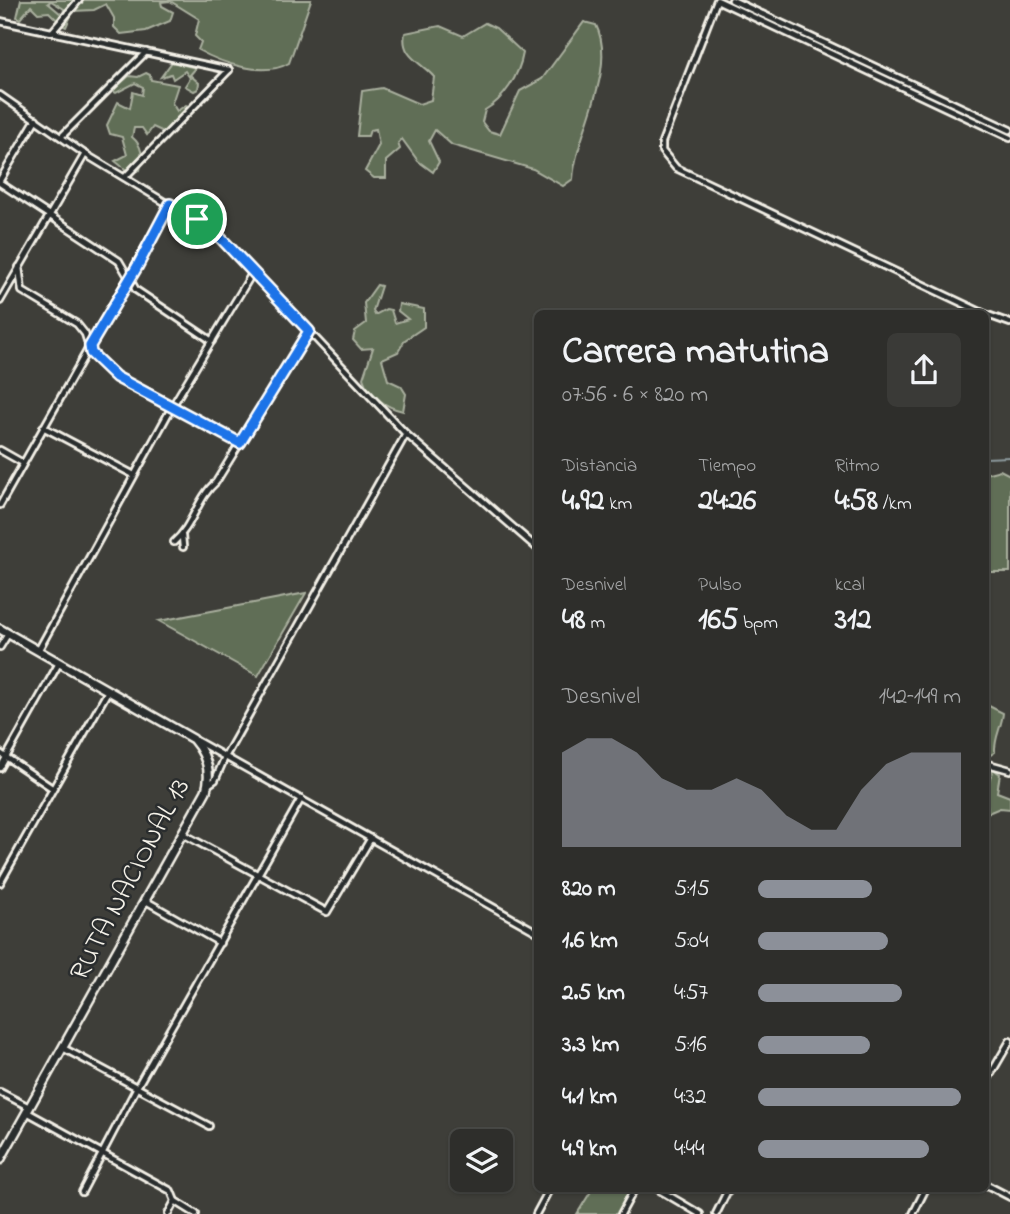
<!DOCTYPE html>
<html lang="es">
<head>
<meta charset="utf-8">
<style>
	body { margin:0; font-family:"Indie Flower",sans-serif; background:#3a3a37; color:#f1f3f6; height:100vh; display:flex; flex-direction:column; font-size:26px; white-space:nowrap }
	* { box-sizing:border-box; margin:0 }
	p { font-size:23px; color:#a7a8a9 }
	.icon { flex:none; width:38px; height:38px; fill:none; stroke:currentColor; stroke-width:2; stroke-linecap:round; stroke-linejoin:round }
	.map { position:relative; flex:1; overflow:hidden }
	.details { position:absolute; left:534px; top:310px; width:455px; height:882px; display:flex; flex-direction:column; background:#2e2e2b; border-radius:10px; box-shadow:0 2px 5px #0004,0 0 0 2px #494a47 }
	.details>* { flex:none }
	.tools { position:absolute; left:450px; top:1129px; display:grid; gap:14px }
	.tools a { display:grid; place-items:center; width:63px; height:63px; border-radius:10px; background:#2e2e2b; box-shadow:0 2px 5px #0004,0 0 0 2px #494a47; font-size:35px }
	.pin { position:absolute; display:grid; place-items:center; width:60px; height:60px; color:#fff; margin:-30px; border:4px solid #fff; border-radius:50%; box-shadow:0 2px 7px #0007 }
	.round { display:grid; place-items:center; flex:none; width:74px; height:74px; border-radius:10px; background:#3a3a37 }
	.head { display:flex; align-items:center; justify-content:space-between; height:119px; padding:0 28px }
	h1 { font-size:38px; font-weight:700; line-height:52px }
	.figures { display:grid; grid-template-columns:repeat(3,1fr); gap:10px; height:119px; padding:7px 28px }
	.figures div { display:grid; align-content:center }
	.figures b { font-size:30px; font-weight:700 }
	.figures small { font-size:19px; font-weight:400 }
	.figures p { font-size:19px }
	.chart { height:196px; padding:14px 28px }
	.chart p { display:flex; justify-content:space-between }
	.chart svg { width:100%; height:126px; margin-top:7px; fill:#8c9099; opacity:.7 }
	ul { padding:0 28px; list-style:none; font-size:23px }
	li { display:grid; grid-template-columns:112px 84px 1fr; align-items:center; height:52px }
	li i { height:18px; border-radius:9px; background:#8c9099 }
	.map>svg:first-child { display:block }
	.green { fill:#616e56; stroke:#aab09f; stroke-width:2 }
	.lines { fill:none; stroke-linecap:round; stroke-linejoin:round }
	.stream { stroke:#8d9b9e; stroke-width:2 }
	.minor-casing { stroke:#f4f1e8; stroke-width:10 }
	.trunk-casing { stroke:#f4f1e8; stroke-width:12 }
	.minor { stroke:#2a2d2e; stroke-width:4.5 }
	.trunk { stroke:#2a2d2e; stroke-width:7 }
	.route-casing { stroke:#fff; stroke-width:14 }
	.route { stroke:#1a73e8; stroke-width:9 }
	.labels { text-anchor:middle; dominant-baseline:central; stroke-width:5; stroke-linejoin:round; paint-order:stroke }
	.street-label { font-size:28px; fill:#f4f1e8; stroke:#2a2d2e }
</style>
</head>
<body>
<div class="map">
<svg width="1010" height="1214" viewBox="0 0 1010 1214">
	<rect width="100%" height="100%" fill="#3e3e39"/>
	<filter id="ink" filterUnits="userSpaceOnUse"><feTurbulence type="fractalNoise" baseFrequency=".0143" numOctaves="2"/><feDisplacementMap in="SourceGraphic" scale="14" xChannelSelector="R" yChannelSelector="G"/><feConvolveMatrix kernelMatrix="1 2 1 2 8 2 1 2 1" color-interpolation-filters="sRGB"/></filter>
	<g filter="url(#ink)">
		<!-- green -->
		<g class="green">
			<path d="M 21,0 L 311,0 L 289,63 C 264,78 221,63 198,50 L 201,42 L 195,36 L 199,19 L 170,1 L 161,2 L 162,6 L 173,12 L 170,21 L 146,31 L 121,34 L 114,27 L 114,18 L 106,4 L 94,10 L 73,11 L 66,27 L 61,25 L 64,9 L 51,1 L 48,3 L 61,14 L 57,20 L 49,12 L 38,13 L 31,6 L 20,19 L 17,17 Z"/>
			<path d="M 584,22 L 596,25 C 618,70 576,133 573,179 L 563,186 L 533,169 L 452,145 L 435,130 L 429,141 L 439,162 L 433,172 L 418,161 L 402,139 L 398,143 L 400,149 L 386,161 L 386,178 L 374,178 L 365,171 L 379,145 L 376,129 L 370,130 L 368,136 L 357,136 L 362,91 L 382,88 L 419,104 L 431,100 L 434,77 C 421,62 400,56 405,33 L 440,26 L 463,36 L 485,23 L 496,28 L 523,53 C 519,76 504,99 485,110 L 482,122 L 489,131 L 500,134 L 520,91 L 542,79 Z"/>
			<path d="M 172,62 L 196,68 L 190,75 L 199,83 L 198,89 L 194,91 L 185,86 L 190,78 L 185,71 L 173,79 L 171,74 L 161,77 Z"/>
			<path d="M 146,73 L 150,75 L 151,80 L 178,85 L 172,103 L 177,111 L 186,105 L 194,108 L 170,135 L 153,127 L 147,135 L 142,128 L 134,128 L 132,137 C 143,146 143,157 140,170 L 130,173 L 115,161 L 127,155 L 122,137 L 110,134 L 107,125 L 118,102 L 130,108 L 133,92 L 142,95 L 143,87 L 135,83 L 116,93 L 112,91 L 129,76 L 138,77 Z"/>
			<path d="M 377,285 L 381,286 L 373,311 L 375,315 L 386,309 L 391,310 L 395,323 L 408,319 L 398,311 L 399,304 L 424,309 L 424,327 L 405,340 L 398,352 L 382,359 L 388,380 L 401,386 L 406,394 L 403,411 C 387,408 368,395 363,378 L 373,348 L 361,349 L 353,340 L 355,331 L 366,323 L 364,303 Z"/>
			<path d="M 1000,470 L 1010,475 L 1010,572 L 985,572 L 985,474 Z"/>
			<path d="M 306,593 L 258,676 L 159,621 Z"/>
			<path d="M 985,704 L 1003,713 C 1002,726 994,738 995,752 L 986,758 Z"/>
			<path d="M 993,769 L 1000,774 L 997,792 L 1010,797 L 1010,809 L 1000,808 L 988,813 L 985,784 L 989,781 Z"/>
			<path d="M 593,1188 L 632,1188 L 618,1214 L 577,1214 Z"/>
		</g>
		<g class="lines">
			<!-- stream -->
			<path class="stream" d="M 985,458 L 1010,457"/>
			<defs>
				<g id="minor">
					<path d="M 732,0 L 1010,130"/>
					<path d="M 0,21 L 229,70"/>
					<path d="M 52,32 L 79,0"/>
					<path d="M 0,95 L 85,154 L 216,233 L 406,434 L 537,548"/>
					<path d="M 61,137 L 146,52"/>
					<path d="M 125,177 L 229,70"/>
					<path d="M 0,180 L 36,119"/>
					<path d="M 0,183 L 119,261 L 136,290 L 212,341"/>
					<path d="M 19,267 L 22,291 L 77,324 L 85,334 L 91,353 L 116,377 L 240,443"/>
					<path d="M 0,301 L 85,154"/>
					<path d="M 983,313 L 676,168 L 662,151 L 662,142 L 717,0 L 1010,138"/>
					<path d="M 985,314 L 1010,323"/>
					<path d="M 43,427 L 134,475"/>
					<path d="M 0,450 L 23,463"/>
					<path d="M 0,505 L 170,204"/>
					<path d="M 182,536 L 183,547"/>
					<path d="M 174,542 C 193,526 197,498 216,482 L 309,331"/>
					<path d="M 0,647 L 8,634"/>
					<path d="M 38,651 L 173,405 L 253,272"/>
					<path d="M 197,741 L 537,932"/>
					<path d="M 0,753 L 52,788"/>
					<path d="M 985,763 L 1010,770"/>
					<path d="M 0,768 L 59,663"/>
					<path d="M 208,785 L 215,780 L 225,757 L 406,434"/>
					<path d="M 183,834 L 327,912 L 371,838"/>
					<path d="M 0,883 L 108,691"/>
					<path d="M 146,901 L 220,943"/>
					<path d="M 63,1048 L 209,1126"/>
					<path d="M 985,1084 L 1010,1041"/>
					<path d="M 0,1092 L 29,1107"/>
					<path d="M 27,1112 L 171,1191 L 175,1201 L 168,1214"/>
					<path d="M 985,1184 L 1010,1197"/>
					<path d="M 656,1188 L 700,1214"/>
					<path d="M 82,1192 L 137,1087 L 301,799"/>
					<path d="M 175,1201 L 196,1214"/>
					<path d="M 536,1214 L 550,1188"/>
					<path d="M 621,1214 L 635,1188"/>
					<path d="M 716,1214 L 729,1188"/>
					<path d="M 913,1214 L 926,1188"/>
				</g>
				<path id="trunk" d="M 0,629 L 193,739 C 206,754 212,771 206,791 L 0,1160"/>
			</defs>
			<!-- minor casing -->
			<use href="#minor" class="minor-casing"/>
			<!-- trunk casing -->
			<use href="#trunk" class="trunk-casing"/>
			<!-- minor -->
			<use href="#minor" class="minor"/>
			<!-- trunk -->
			<use href="#trunk" class="trunk"/>
		</g>
	</g>
	<g class="lines" filter="url(#ink)">
		<defs>
			<path id="route" d="M 170,204 L 216,233 L 309,331 L 240,443 L 116,377 L 91,353 L 90,346 L 137,267 Z"/>
		</defs>
		<!-- route casing -->
		<use href="#route" class="route-casing"/>
		<!-- route -->
		<use href="#route" class="route"/>
	</g>
	<g class="labels">
		<!-- street labels -->
		<g class="street-label">
			<text transform="translate(131 880) rotate(-62)">RUTA NACIONAL 13</text>
		</g>
	</g>
</svg>
<div class="tools">
<a><svg class="icon" aria-label="layers" viewBox="0 0 24 24"><path d="M12 4l9 5-9 5-9-5zM3 14l9 5 9-5"/></svg></a>
</div>
<div class="pin" style="left:197px;top:219px;background:#1e9e55"><svg class="icon" aria-label="arrive" viewBox="0 0 24 24"><path d="M6 21V4h12l-3 4 3 4H6"/></svg></div>
<section class="details">
<div class="head"><div><h1>Carrera matutina</h1><p>07:56 · 6 × 820 m</p></div><a class="round"><svg class="icon" aria-label="share" viewBox="0 0 24 24"><path d="M12 15V3M7 8l5-5 5 5M5 13v7h14v-7"/></svg></a></div>
<div class="figures">
<div><p>Distancia</p><b>4.92<small> km</small></b></div>
<div><p>Tiempo</p><b>24:26</b></div>
<div><p>Ritmo</p><b>4:58<small> /km</small></b></div>
</div>
<div class="figures">
<div><p>Desnivel</p><b>48<small> m</small></b></div>
<div><p>Pulso</p><b>165<small> bpm</small></b></div>
<div><p>kcal</p><b>312</b></div>
</div>
<div class="chart"><p><span>Desnivel</span>142–149 m</p>
<svg viewBox="0 0 160 44" preserveAspectRatio="none"><path d="M0 44V11L10 6L20 6L30 11L40 20L50 24L60 24L70 20L80 24L90 33L100 38L110 38L120 24L130 15L140 11L150 11L160 11V44z"/></svg>
</div>
<ul>
<li><b>820 m</b>5:15<i style="width:56%"></i></li>
<li><b>1.6 km</b>5:04<i style="width:64%"></i></li>
<li><b>2.5 km</b>4:57<i style="width:71%"></i></li>
<li><b>3.3 km</b>5:16<i style="width:55%"></i></li>
<li><b>4.1 km</b>4:32<i style="width:100%"></i></li>
<li><b>4.9 km</b>4:44<i style="width:84%"></i></li>
</ul>
</section>
</div>
</body>
</html>
